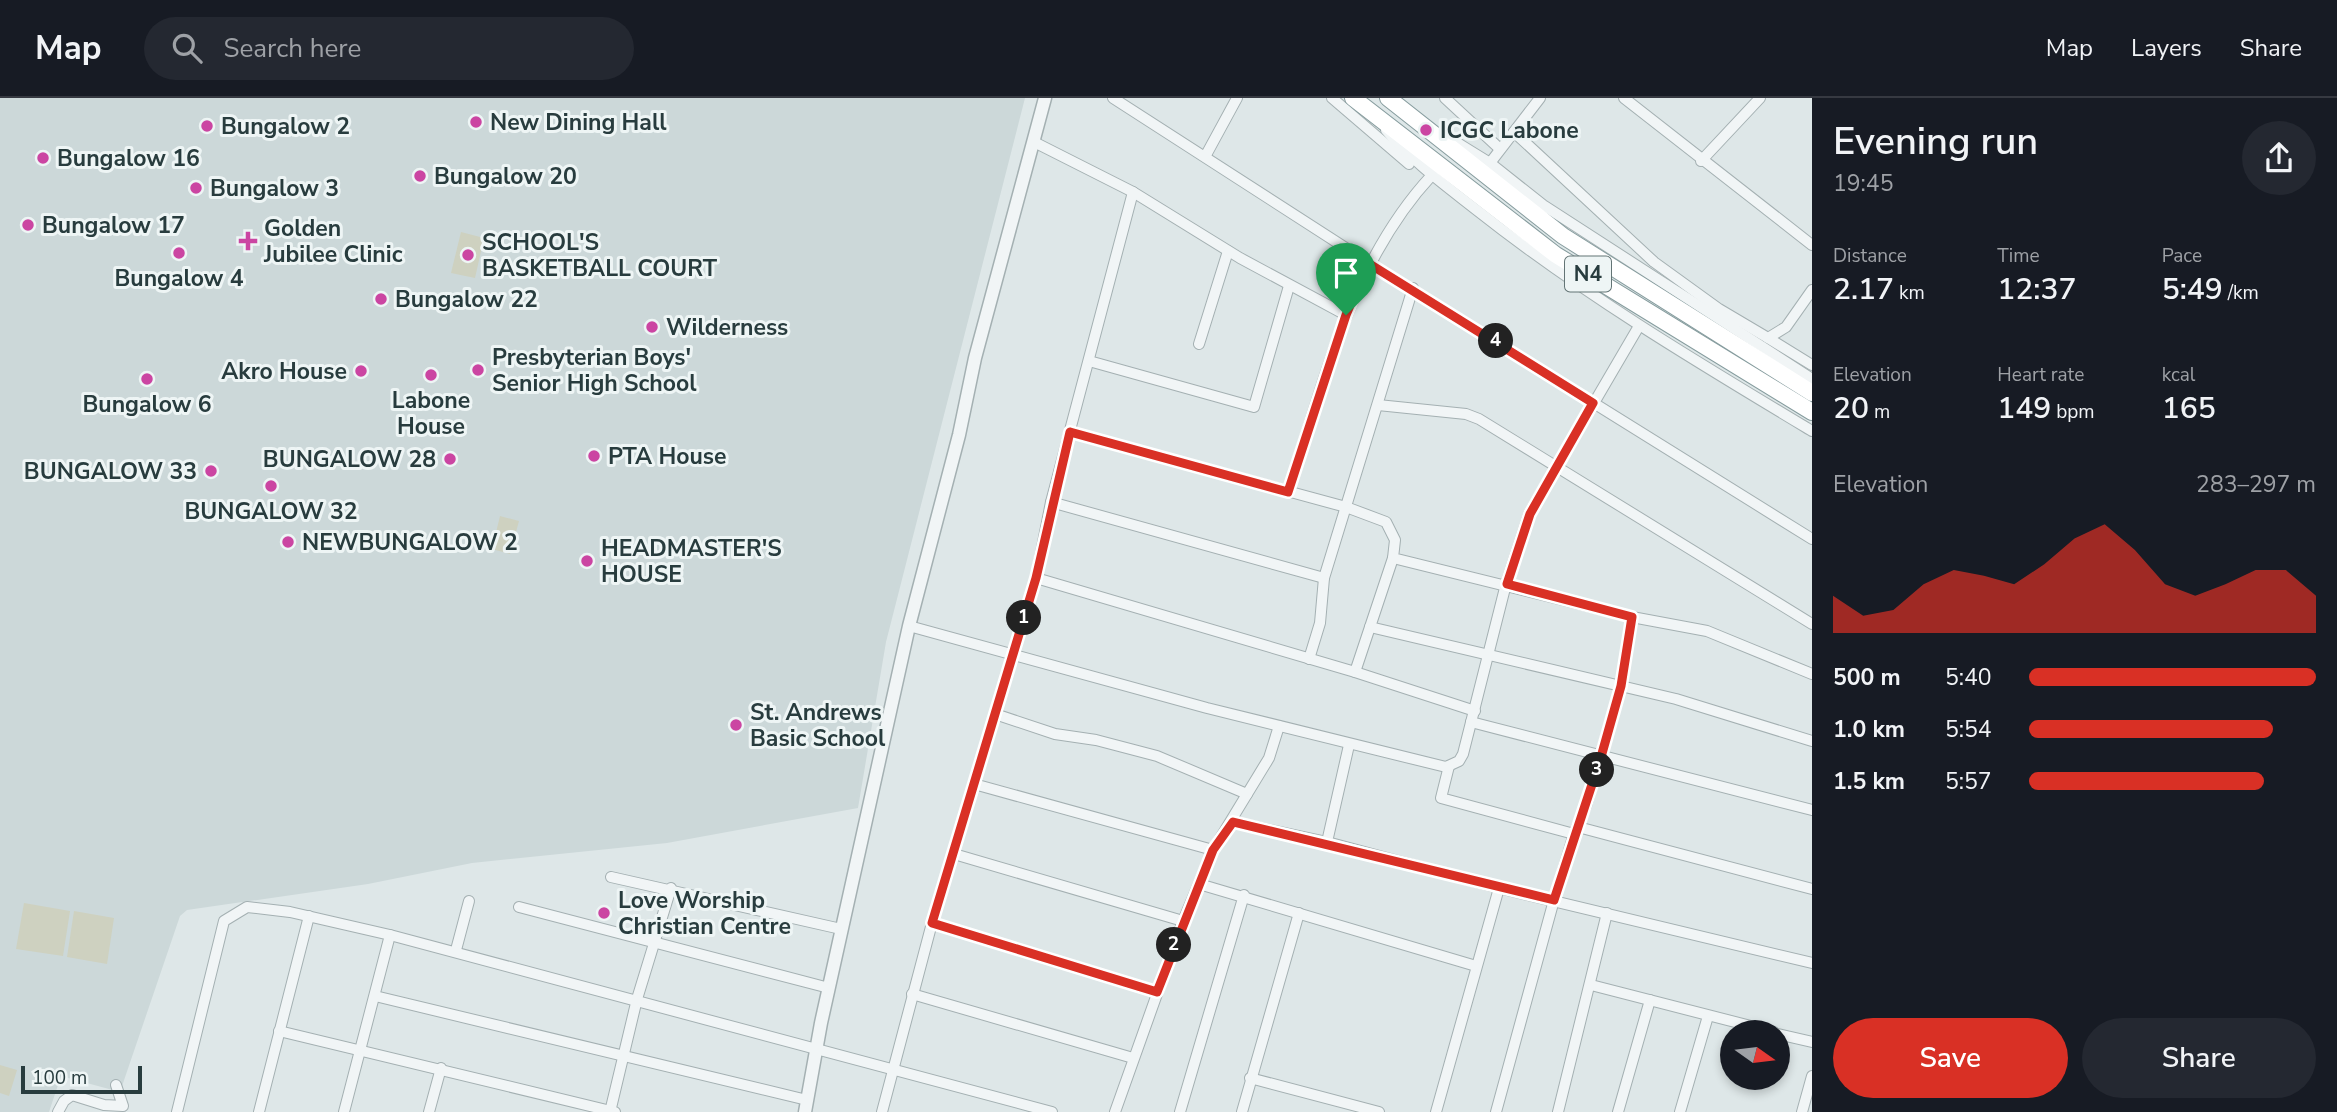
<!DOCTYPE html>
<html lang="en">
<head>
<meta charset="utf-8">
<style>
	body { margin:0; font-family:"Nunito Sans",sans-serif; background:#242831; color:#f1f3f6; height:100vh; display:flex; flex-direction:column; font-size:26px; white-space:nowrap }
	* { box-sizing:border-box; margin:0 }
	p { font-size:23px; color:#9ea1a6 }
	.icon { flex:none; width:38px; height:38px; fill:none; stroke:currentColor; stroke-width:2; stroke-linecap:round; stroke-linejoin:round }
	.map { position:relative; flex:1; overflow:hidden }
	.details { display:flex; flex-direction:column; background:#171b24; width:525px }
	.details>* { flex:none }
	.needle { width:46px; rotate:104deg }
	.fabs { position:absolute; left:1720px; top:922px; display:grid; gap:14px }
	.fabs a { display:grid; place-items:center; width:70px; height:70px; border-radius:50%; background:#171b24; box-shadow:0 4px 10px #0003; font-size:35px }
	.scale { position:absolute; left:21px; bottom:18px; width:121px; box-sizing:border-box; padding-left:7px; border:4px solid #283c3e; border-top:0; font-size:19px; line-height:24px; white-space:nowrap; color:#283c3e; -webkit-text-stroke:5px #eef5f5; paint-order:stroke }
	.pin { position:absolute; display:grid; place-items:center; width:60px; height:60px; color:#fff; margin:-72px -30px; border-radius:50% 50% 50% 0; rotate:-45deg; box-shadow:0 0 7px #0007 }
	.pin .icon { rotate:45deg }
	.km { position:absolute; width:35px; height:35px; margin:-18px; border-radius:50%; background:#222; color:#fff; font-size:19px; line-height:35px; text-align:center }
	.round { display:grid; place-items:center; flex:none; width:74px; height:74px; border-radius:37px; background:#242831 }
	.overview { display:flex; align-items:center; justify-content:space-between; height:119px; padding:0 21px }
	h1 { font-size:38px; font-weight:600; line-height:52px }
	.stats { display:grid; grid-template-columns:repeat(3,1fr); gap:10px; height:119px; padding:7px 21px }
	.stats div { display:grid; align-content:center }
	.stats b { font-size:30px; font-weight:600 }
	.stats small { font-size:19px; font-weight:400 }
	.stats p { font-size:19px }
	.chart { height:196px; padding:14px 21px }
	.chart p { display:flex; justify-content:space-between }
	.chart svg { width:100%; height:126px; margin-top:7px; fill:#d93025; opacity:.7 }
	.primary-button { display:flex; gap:14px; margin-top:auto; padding:14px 21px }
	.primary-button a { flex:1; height:80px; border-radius:42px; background:#d93025; color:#fff; font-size:28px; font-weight:600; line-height:80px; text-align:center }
	.primary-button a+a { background:#242831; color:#f1f3f6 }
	ul { padding:0 21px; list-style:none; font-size:23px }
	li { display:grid; grid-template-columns:112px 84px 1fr; align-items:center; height:52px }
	li i { height:18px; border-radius:9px; background:#d93025 }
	header { display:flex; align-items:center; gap:42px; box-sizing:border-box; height:98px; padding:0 35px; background:#171b24; border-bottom:2px solid #363941 }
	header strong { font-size:33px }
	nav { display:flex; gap:38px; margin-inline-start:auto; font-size:24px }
	.search { width:490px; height:63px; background:#242831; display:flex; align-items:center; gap:18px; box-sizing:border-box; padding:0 24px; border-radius:38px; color:#9ea1a6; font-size:26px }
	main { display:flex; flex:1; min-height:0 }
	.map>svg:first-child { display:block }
	.built { fill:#ccd8d9 }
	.green { fill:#ced1c0 }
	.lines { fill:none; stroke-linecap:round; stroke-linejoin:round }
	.minor-casing { stroke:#a4b0b2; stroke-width:12 }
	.tertiary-casing { stroke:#a4b0b2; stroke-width:15 }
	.trunk-casing { stroke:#869c9e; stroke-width:18 }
	.minor { stroke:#f1f5f6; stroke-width:10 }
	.tertiary { stroke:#f1f5f6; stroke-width:12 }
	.trunk { stroke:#fff; stroke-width:16 }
	.route-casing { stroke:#fff; stroke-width:14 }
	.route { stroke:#d93025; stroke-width:9 }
	.poi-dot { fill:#cb45a2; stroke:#eef5f5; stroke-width:2.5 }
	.labels { text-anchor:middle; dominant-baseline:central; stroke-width:6; stroke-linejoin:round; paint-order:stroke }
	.shield { fill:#eef5f5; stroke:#637475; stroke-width:2 }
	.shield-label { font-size:21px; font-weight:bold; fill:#283c3e }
	.poi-label { font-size:23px; font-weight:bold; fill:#283c3e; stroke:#eef5f5; text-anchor:start }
</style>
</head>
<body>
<header>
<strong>Map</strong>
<div class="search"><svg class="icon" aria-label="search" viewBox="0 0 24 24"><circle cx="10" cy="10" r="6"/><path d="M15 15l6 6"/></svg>Search here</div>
<nav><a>Map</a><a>Layers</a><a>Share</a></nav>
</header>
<main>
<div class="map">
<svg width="1812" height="1014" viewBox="0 0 1812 1014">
	<rect width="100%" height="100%" fill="#dee7e8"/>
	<!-- built -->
	<path class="built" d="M 0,0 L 1025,0 L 886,544 L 858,710 L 667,745 L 472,765 L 368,786 L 187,812 L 180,818 L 120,994 L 61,978 L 49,1014 L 0,1014 Z"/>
	<!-- green -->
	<g class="green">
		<path d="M 461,134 L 484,140 L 475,180 L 451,175 Z"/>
		<path d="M 500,418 L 519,423 L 510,456 L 492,451 Z"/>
		<path d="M 24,805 L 70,813 L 63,858 L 16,851 Z"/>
		<path d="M 74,813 L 114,820 L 107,866 L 67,859 Z"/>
		<path d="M 0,967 L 17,972 L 9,998 L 0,995 Z"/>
	</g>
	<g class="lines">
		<defs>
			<g id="minor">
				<path d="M 1113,0 L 1369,165 L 1812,441"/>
				<path d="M 1332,0 L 1409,66"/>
				<path d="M 1445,0 L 1500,51"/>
				<path d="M 1624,0 L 1812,147"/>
				<path d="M 1386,32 C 1413,64 1445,87 1478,113 C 1583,196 1697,264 1812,333"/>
				<path d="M 1514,34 L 1654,164 L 1719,211 L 1768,240 L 1786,229 L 1812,192"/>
				<path d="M 1443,36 L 1490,65 L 1543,107 L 1812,281"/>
				<path d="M 1034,44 L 1133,94 L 1240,160 L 1346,217"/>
				<path d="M 1206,57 L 1237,0"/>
				<path d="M 1701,63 L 1760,0"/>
				<path d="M 1490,65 L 1540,0"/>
				<path d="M 1768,240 L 1812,267"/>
				<path d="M 1199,246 L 1228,153"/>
				<path d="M 1089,263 L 1254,309 L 1289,188"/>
				<path d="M 1378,307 L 1466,316 L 1479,321 L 1812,526"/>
				<path d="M 1070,334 L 1346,409 L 1386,424 L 1395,442 L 1393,460 L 1632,519 L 1707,533 L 1812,576"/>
				<path d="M 1288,394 C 1324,284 1351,164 1432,77"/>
				<path d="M 1051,404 L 1324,480"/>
				<path d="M 1036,480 L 1355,574 L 1393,460"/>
				<path d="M 909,528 L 1207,610 L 1446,669 L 1459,663 L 1463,656 L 1506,486 L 1529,416 L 1639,228"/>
				<path d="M 1370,529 L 1676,601 L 1812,643"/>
				<path d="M 1309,561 L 1320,525 L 1324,480 L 1413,190"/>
				<path d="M 1355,574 L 1475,613"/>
				<path d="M 995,616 L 1055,636 L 1096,642 L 1157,658 L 1247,696"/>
				<path d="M 1471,624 L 1812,712"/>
				<path d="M 1449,668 L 1441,700 L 1574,736"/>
				<path d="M 974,686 L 1213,752"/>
				<path d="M 1233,724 L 1327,744 L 1499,790 L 1812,865"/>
				<path d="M 1578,729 L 1812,791"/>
				<path d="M 1327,744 L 1349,647"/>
				<path d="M 954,756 L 1183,823"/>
				<path d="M 611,779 L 841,831"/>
				<path d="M 1199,786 L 1476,868"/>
				<path d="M 519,809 L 829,890"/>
				<path d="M 932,825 L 1157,894"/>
				<path d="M 456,852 L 469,803"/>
				<path d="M 1591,887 L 1774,934"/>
				<path d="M 912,896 L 1133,960"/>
				<path d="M 375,898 L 807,1002"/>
				<path d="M 279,933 L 615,1014"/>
				<path d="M 1778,936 L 1812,944"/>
				<path d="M 1250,980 L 1379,1014"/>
				<path d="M 58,1014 L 64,1003 L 72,997 L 104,1007 L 123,1008 L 116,987"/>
				<path d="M 177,1014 L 224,823 L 247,809 L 290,814 L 390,837 L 1052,1014"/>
				<path d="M 259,1014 L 309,818"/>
				<path d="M 344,1014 L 390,837"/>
				<path d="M 429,1014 L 441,970"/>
				<path d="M 610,1014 L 637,901 L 671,790"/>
				<path d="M 882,1014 L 932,825 L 1036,480 L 1051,404 L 1133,94"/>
				<path d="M 1115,1014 L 1183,823 L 1213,752 L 1269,660 L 1279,628"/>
				<path d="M 1180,1014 L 1244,797"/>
				<path d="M 1242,1014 L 1299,815"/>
				<path d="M 1436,1014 L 1499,790"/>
				<path d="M 1496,1014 L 1554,802 L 1574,736 L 1586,708 L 1621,588 L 1632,519"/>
				<path d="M 1558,1014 L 1607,815"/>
				<path d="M 1618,1014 L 1650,902"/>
				<path d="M 1680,1014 L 1708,918"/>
				<path d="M 1802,1014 L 1812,978"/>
			</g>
			<path id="tertiary" d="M 805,1014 L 821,925 L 909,528 L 959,337 L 975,260 L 1045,0"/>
			<g id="trunk">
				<path d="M 1353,0 L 1556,157 L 1812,314"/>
				<path d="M 1388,0 L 1563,138 L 1812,295"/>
			</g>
		</defs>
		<!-- minor casing -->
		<use href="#minor" class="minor-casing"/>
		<!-- tertiary casing -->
		<use href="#tertiary" class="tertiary-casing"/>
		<!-- trunk casing -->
		<use href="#trunk" class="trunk-casing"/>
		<!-- minor -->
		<use href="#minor" class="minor"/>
		<!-- tertiary -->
		<use href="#tertiary" class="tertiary"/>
		<!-- trunk -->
		<use href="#trunk" class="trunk"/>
	</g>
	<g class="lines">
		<defs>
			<path id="route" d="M 1368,165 L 1593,305 L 1530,416 L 1507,486 L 1632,519 L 1621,588 L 1601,659 L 1554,802 L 1233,724 L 1213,752 L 1157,894 L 932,825 L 1036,480 L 1070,334 L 1288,394 L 1346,217 Z"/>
		</defs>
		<!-- route casing -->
		<use href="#route" class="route-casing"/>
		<!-- route -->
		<use href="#route" class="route"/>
	</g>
	<!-- markers -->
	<g class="poi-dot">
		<circle cx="476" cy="24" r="7"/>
		<circle cx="207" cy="28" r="7"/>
		<circle cx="1426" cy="32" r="7"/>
		<circle cx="43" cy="60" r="7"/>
		<circle cx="420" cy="78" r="7"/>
		<circle cx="196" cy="90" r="7"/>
		<circle cx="28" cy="127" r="7"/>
		<path d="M244.5 132.5h7v7h7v7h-7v7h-7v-7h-7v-7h7z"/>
		<circle cx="179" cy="155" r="7"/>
		<circle cx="468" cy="157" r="7"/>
		<circle cx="381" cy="201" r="7"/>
		<circle cx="652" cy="229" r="7"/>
		<circle cx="478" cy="272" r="7"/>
		<circle cx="361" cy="273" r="7"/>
		<circle cx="431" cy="277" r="7"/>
		<circle cx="147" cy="281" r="7"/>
		<circle cx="594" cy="358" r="7"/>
		<circle cx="450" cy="361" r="7"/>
		<circle cx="211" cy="373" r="7"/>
		<circle cx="271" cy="388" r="7"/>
		<circle cx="288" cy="444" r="7"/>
		<circle cx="587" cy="463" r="7"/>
		<circle cx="736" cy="627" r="7"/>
		<circle cx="604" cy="815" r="7"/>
	</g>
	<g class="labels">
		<!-- shield labels -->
		<rect class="shield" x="1565" y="158.5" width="46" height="35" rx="5"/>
		<g class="shield-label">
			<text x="1588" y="176">N4</text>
		</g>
		<!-- poi labels -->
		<g class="poi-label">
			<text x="490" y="24">New Dining Hall</text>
			<text x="221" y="28">Bungalow 2</text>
			<text x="1440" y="32">ICGC Labone</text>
			<text x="57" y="60">Bungalow 16</text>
			<text x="434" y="78">Bungalow 20</text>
			<text x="210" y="90">Bungalow 3</text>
			<text x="42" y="127">Bungalow 17</text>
			<text x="264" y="130">Golden<tspan x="264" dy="26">Jubilee Clinic</tspan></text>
			<text x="482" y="144">SCHOOL'S<tspan x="482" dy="26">BASKETBALL COURT</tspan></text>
			<text x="179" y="180" text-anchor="middle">Bungalow 4</text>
			<text x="395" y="201">Bungalow 22</text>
			<text x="666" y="229">Wilderness</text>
			<text x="492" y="259">Presbyterian Boys'<tspan x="492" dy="26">Senior High School</tspan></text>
			<text x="347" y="273" text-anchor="end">Akro House</text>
			<text x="431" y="302" text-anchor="middle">Labone<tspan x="431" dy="26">House</tspan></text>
			<text x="147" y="306" text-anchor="middle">Bungalow 6</text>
			<text x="608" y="358">PTA House</text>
			<text x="436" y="361" text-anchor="end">BUNGALOW 28</text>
			<text x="197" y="373" text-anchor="end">BUNGALOW 33</text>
			<text x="271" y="413" text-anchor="middle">BUNGALOW 32</text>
			<text x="302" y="444">NEWBUNGALOW 2</text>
			<text x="601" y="450">HEADMASTER'S<tspan x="601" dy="26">HOUSE</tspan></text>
			<text x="750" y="614">St. Andrews<tspan x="750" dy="26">Basic School</tspan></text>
			<text x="618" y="802">Love Worship<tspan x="618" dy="26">Christian Centre</tspan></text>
		</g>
	</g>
</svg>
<div class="fabs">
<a><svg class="needle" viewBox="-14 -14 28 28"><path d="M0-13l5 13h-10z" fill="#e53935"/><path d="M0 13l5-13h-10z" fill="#9ea1a6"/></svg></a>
</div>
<div class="scale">100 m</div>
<div class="pin" style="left:1346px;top:217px;background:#1e9e55"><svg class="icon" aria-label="arrive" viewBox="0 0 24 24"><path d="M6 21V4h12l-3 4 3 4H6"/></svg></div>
<b class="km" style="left:1024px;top:520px">1</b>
<b class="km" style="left:1174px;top:847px">2</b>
<b class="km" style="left:1597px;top:672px">3</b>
<b class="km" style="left:1496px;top:243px">4</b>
</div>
<section class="details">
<div class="overview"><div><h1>Evening run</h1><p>19:45</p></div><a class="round"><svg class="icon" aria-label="share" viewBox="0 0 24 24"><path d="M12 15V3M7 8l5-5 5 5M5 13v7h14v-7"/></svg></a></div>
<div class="stats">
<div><p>Distance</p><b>2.17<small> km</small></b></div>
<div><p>Time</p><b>12:37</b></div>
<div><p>Pace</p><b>5:49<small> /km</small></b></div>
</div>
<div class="stats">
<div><p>Elevation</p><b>20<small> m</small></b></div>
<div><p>Heart rate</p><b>149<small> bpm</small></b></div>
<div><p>kcal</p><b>165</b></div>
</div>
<div class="chart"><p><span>Elevation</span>283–297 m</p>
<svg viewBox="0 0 160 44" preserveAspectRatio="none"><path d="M0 44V31L10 38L20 36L30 27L40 22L50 24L60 27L70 20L80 11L90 6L100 15L110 27L120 31L130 27L140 22L150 22L160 31V44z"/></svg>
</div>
<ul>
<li><b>500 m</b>5:40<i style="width:100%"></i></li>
<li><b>1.0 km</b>5:54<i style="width:85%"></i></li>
<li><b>1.5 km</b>5:57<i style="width:82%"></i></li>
</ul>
<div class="primary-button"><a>Save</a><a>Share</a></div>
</section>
</main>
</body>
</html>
